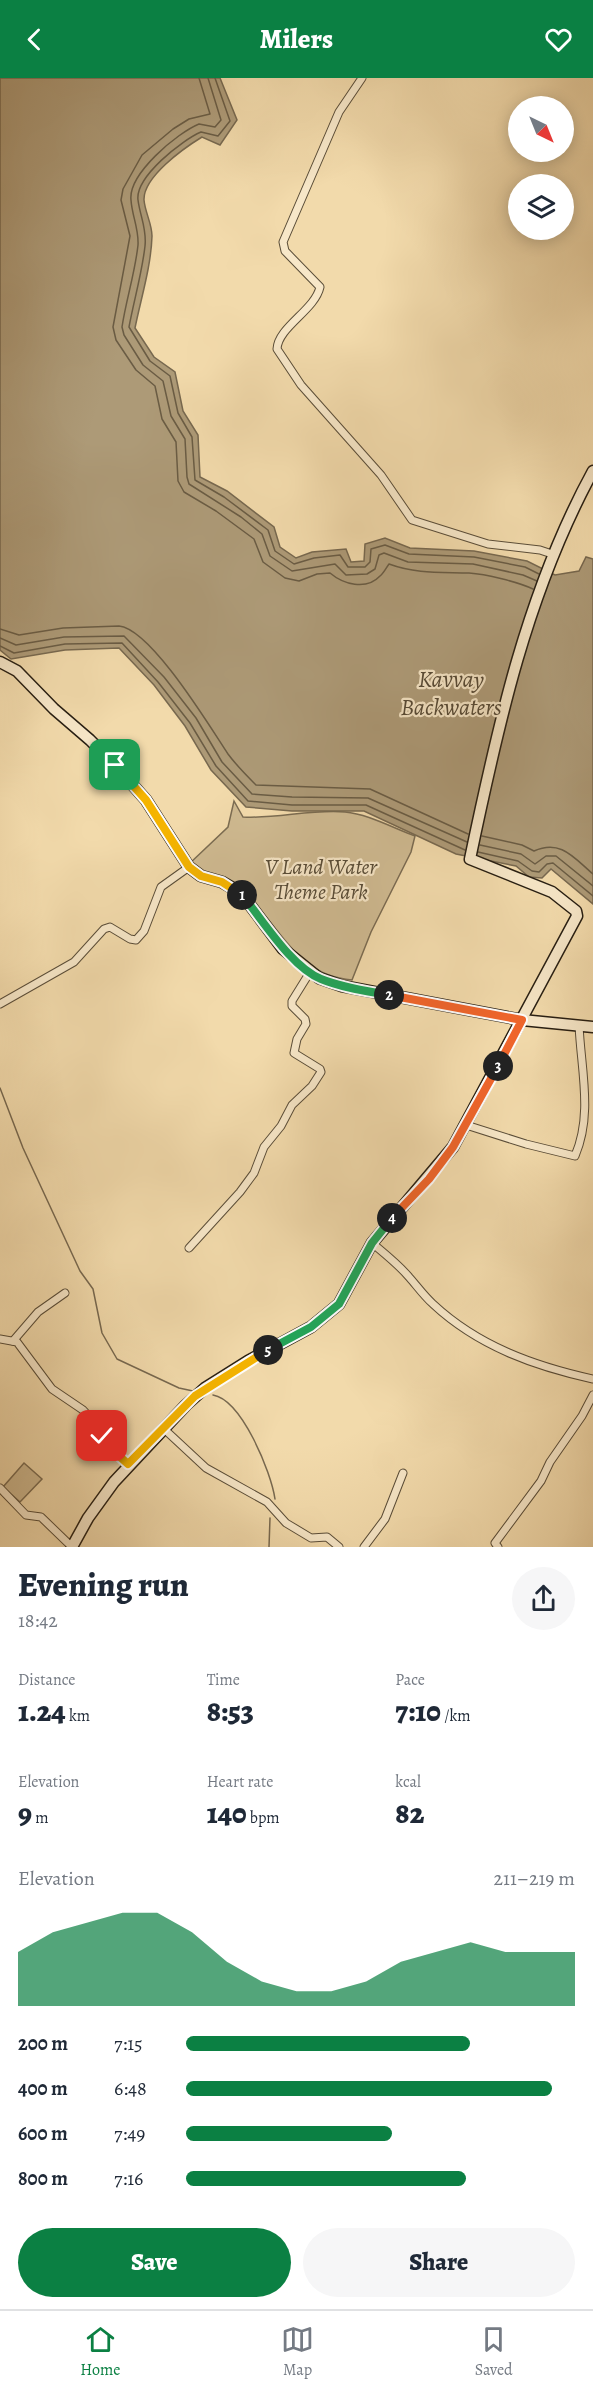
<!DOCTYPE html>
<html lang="en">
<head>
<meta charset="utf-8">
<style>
	body { margin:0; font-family:Alegreya,serif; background:#f6f6f7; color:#1f2937; height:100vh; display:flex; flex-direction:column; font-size:22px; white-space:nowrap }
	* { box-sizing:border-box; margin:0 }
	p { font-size:20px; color:#747a83 }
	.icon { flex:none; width:33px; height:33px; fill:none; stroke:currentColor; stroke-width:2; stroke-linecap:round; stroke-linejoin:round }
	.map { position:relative; height:1469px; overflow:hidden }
	.details { display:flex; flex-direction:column; background:#fff; flex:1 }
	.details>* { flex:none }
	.needle { width:39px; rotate:137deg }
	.controls { position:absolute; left:508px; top:18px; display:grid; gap:12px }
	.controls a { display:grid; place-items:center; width:66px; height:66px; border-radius:50%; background:#fff; box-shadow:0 3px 15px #0003; font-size:30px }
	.pin { position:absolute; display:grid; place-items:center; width:51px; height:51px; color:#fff; margin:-26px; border-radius:12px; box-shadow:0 3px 9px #0006 }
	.km { position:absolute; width:30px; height:30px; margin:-15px; border-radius:50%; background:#222; color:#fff; font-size:16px; line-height:30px; text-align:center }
	.round { display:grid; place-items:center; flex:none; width:63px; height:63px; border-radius:32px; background:#f6f6f7 }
	.headline { display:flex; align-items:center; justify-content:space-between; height:102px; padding:0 18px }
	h1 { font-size:33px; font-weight:800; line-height:45px }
	.metrics { display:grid; grid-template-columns:repeat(3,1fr); gap:9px; height:102px; padding:6px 18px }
	.metrics div { display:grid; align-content:center }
	.metrics b { font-size:30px; font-weight:800 }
	.metrics small { font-size:16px; font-weight:400 }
	.metrics p { font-size:16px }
	.chart { height:168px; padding:12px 18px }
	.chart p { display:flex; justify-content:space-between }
	.chart svg { width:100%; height:108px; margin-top:6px; fill:#0b8043; opacity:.7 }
	.action { display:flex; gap:12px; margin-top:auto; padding:12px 18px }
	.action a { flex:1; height:69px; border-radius:36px; background:#0b8043; color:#fff; font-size:24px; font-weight:800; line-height:69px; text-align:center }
	.action a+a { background:#f6f6f7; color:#1f2937 }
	ul { padding:0 18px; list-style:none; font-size:20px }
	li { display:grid; grid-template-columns:96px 72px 1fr; align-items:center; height:45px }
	li i { height:15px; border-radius:8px; background:#0b8043 }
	header { display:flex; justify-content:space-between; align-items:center; height:78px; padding:0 18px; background:#0b8043; color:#fff; font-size:27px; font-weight:800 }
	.dock { display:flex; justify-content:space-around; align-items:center; height:84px; border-top:2px solid #e0e1e3; background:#fff; font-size:16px; color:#747a83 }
	.dock a { display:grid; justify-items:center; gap:3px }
	.dock .selected { color:#0b8043 }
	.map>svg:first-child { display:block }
	.green { fill:#cfba91; stroke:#7b6c52; stroke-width:1.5 }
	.water { fill:#ad9a77; stroke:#77684f; stroke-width:1.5 }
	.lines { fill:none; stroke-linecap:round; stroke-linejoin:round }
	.shore { stroke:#6a5c44; stroke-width:1.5 }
	.stream { stroke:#77684f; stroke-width:1.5 }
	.street-casing { stroke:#5a4d38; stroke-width:9 }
	.secondary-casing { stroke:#271e12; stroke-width:13 }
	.street { stroke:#f7e7c8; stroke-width:7 }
	.secondary { stroke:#f7e7c8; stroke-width:10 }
	.split-1-casing { stroke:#fff; stroke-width:12 }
	.split-2-casing { stroke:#fff; stroke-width:12 }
	.split-3-casing { stroke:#fff; stroke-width:12 }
	.split-4-casing { stroke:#fff; stroke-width:12 }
	.split-5-casing { stroke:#fff; stroke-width:12 }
	.split-6-casing { stroke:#fff; stroke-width:12 }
	.split-1 { stroke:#f5b400; stroke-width:8 }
	.split-2 { stroke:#22a559; stroke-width:8 }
	.split-3 { stroke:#f0652b; stroke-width:8 }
	.split-4 { stroke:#f0652b; stroke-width:8 }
	.split-5 { stroke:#22a559; stroke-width:8 }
	.split-6 { stroke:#f5b400; stroke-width:8 }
	.labels { text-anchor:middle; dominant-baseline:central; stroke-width:4.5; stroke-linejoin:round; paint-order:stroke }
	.park-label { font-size:22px; font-style:italic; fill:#594d38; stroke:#f7e7c8 }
	.water-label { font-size:24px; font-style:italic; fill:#564935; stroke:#f7e7c8 }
</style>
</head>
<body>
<header><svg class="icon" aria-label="back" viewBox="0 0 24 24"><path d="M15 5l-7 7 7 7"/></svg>Milers<svg class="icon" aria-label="heart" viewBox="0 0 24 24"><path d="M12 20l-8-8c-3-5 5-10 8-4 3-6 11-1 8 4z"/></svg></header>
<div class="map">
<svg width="593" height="1469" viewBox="0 0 593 1469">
	<rect width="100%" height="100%" fill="#f2daab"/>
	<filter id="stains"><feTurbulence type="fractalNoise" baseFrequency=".00333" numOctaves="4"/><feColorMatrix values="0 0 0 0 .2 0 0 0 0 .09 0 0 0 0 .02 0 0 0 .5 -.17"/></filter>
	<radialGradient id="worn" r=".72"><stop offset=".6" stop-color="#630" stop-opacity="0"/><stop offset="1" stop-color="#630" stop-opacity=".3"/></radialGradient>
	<!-- green -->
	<g class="green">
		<path d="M 234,723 L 243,739 C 277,741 311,731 345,734 C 368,736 393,750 415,758 L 411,774 L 371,854 L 352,902 C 300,898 285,857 253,824 C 241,811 206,796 189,786 L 228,749 Z"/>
		<path d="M 24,1385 L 42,1401 L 20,1424 L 3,1409 Z"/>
	</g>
	<!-- water -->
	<path class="water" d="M 0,0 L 220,0 L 237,42 L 220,67 L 202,59 C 184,70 143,99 144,122 C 145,134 152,146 152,158 C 151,189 141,220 135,250 L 154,279 L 175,294 L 183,333 L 198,357 L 200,399 L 227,413 L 274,449 L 280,469 L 296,480 L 312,474 L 346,471 L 351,484 L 364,483 L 365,466 L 385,460 L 410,470 L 474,473 L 527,483 L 555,497 L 579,493 L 586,479 L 593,481 L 593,826 L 551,791 L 542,800 L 529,799 L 516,788 L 456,776 L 364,733 L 292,733 L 246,729 L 211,692 L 185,648 L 154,607 L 119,570 L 65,572 L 11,581 L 0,572 Z"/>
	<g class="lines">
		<!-- shore -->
		<g class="shore">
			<path d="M 199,0 L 210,36 L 189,41 L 173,51 L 142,77 L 123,111 L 121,122 L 130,158 L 113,249 L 116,262 L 136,292 L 155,308 L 162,341 L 176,364 L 178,403 L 184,414 L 216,433 L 254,461 L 263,484 L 285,500 L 299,503 L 317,496 L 330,495 C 343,506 366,513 380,498 C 384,495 386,490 389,486 C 416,496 441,494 469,495 C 486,496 518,504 533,511"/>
			<path d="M 208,0 L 221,42 L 215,49 L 199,46 C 177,55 128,96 131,122 C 132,138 139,151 138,167 C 135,195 126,222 122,249 L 124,257 L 143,287 L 163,303 L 171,338 L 185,361 L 187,399 L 189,406 L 241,439 L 262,456 L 270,478 L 292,493 L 335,486 L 346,497 L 367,496 L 375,491 L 379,477 L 384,475 L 408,484 L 473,486 L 523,497 L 537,503"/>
			<path d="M 215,0 L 230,43 L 218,58 L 201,54 C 182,62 135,99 138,122 C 140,138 147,151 145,168 C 142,195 134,222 129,249 L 150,283 L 170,298 L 178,335 L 192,359 L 195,402 L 224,419 L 268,452 L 275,473 L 294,486 L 314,480 L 340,477 L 348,489 L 365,489 L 370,484 L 371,471 L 385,467 L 409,476 L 474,479 L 525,489 L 539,496"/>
			<path d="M 0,551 L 19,557 L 63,550 L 119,548 C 151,551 210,649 228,676 C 236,687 247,698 256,707 L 370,711 L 468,756"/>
			<path d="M 0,560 L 16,567 L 64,559 L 124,558 L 164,599 L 196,640 L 222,684 L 252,716 L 292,719 L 368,720 L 467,764"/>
			<path d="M 0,568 L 14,575 L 65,566 L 122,565 L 158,604 L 190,645 L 216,688 L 248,723 L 292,727 L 366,727 L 465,772"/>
			<path d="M 482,758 L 522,767 L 534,773 C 561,761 574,780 593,796"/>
			<path d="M 480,767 L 521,776 L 535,786 L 546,778 L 556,778 L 593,808"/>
			<path d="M 478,774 L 518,783 L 532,793 L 539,794 L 547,786 L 553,785 L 593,818"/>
		</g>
		<!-- stream -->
		<g class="stream">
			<path d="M 0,1010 L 23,1070 L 80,1193 L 93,1211 L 102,1255 L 117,1281 L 179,1310 L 193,1313"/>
			<path d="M 213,1317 C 242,1322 271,1394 275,1421"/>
			<path d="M 269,1469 L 270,1440"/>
		</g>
		<defs>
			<g id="street">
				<path d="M 362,0 L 339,34 L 283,164 L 285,173 L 320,209 C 315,232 278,249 277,271 L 301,307 L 381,397 L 412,442 L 488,466 L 540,472 L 552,476"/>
				<path d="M 0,926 L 74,884 L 104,851 L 110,849 L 130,861 L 136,862 L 144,853 L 161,809 L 189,789"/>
				<path d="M 466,1047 L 526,1066 L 575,1078 C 593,1036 581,992 579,947"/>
				<path d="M 372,1165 C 385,1176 398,1186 409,1199 C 417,1208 424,1218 433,1226 C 478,1268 534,1288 593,1301"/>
				<path d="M 189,1170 L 240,1114 L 254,1095 L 264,1069 L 281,1048 L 292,1027 L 312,1008 L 321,994 L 320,991 L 294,975 L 297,961 L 306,946 L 305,941 L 292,928 L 292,923 L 310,894"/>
				<path d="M 0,1261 L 17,1264 L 52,1311 L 83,1332 L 97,1347 L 108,1368 L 128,1386"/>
				<path d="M 13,1263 L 38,1234 L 65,1215"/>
				<path d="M 163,1350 L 206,1390 L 267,1424 L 286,1445 L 311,1460 L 327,1459 L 339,1469"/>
				<path d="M 0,1410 L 26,1437 L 41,1439 L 72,1469"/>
				<path d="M 364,1469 L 385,1441 L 403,1395"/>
				<path d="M 498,1469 L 495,1465 L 541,1403 L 550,1384 L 582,1338 L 593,1317"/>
			</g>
			<g id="secondary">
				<path d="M 0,584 L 17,593 L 54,631 L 90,662 L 115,687 L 146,722 L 189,789 L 201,798 L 222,804 L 241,815 L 283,871 L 319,900 L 342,908 L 522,942 L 593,949"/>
				<path d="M 72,1469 L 88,1440 L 114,1404 L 186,1327 L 205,1310 L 248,1283 L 311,1249 L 339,1226 L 372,1165 L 453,1069 L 577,838 L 576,833 L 552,814 L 470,781 C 498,647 527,514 593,393"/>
			</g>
		</defs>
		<!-- street casing -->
		<use href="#street" class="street-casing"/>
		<!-- secondary casing -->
		<use href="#secondary" class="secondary-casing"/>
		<!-- street -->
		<use href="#street" class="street"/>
		<!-- secondary -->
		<use href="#secondary" class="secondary"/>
	</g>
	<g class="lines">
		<defs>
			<path id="split-1" d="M 115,687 L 146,722 L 189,789 L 201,798 L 222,804 L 242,817"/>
			<path id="split-2" d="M 242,817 C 263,842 291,889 321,901 C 343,910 367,913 389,917"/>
			<path id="split-3" d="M 389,917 L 522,942 L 498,988"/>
			<path id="split-4" d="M 392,1140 L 429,1101 L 453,1069 L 498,988"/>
			<path id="split-5" d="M 268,1272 L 311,1249 L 339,1226 L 372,1165 L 392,1140"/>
			<path id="split-6" d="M 102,1358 L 108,1368 L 128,1386 L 195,1318 L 268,1272"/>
		</defs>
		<!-- split-1 casing -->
		<use href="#split-1" class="split-1-casing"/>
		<!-- split-2 casing -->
		<use href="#split-2" class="split-2-casing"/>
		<!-- split-3 casing -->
		<use href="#split-3" class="split-3-casing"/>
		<!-- split-4 casing -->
		<use href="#split-4" class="split-4-casing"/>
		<!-- split-5 casing -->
		<use href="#split-5" class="split-5-casing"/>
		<!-- split-6 casing -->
		<use href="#split-6" class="split-6-casing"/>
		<!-- split-1 -->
		<use href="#split-1" class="split-1"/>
		<!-- split-2 -->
		<use href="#split-2" class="split-2"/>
		<!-- split-3 -->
		<use href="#split-3" class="split-3"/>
		<!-- split-4 -->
		<use href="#split-4" class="split-4"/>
		<!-- split-5 -->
		<use href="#split-5" class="split-5"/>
		<!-- split-6 -->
		<use href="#split-6" class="split-6"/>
	</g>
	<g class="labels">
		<!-- park labels -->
		<g class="park-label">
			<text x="321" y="789">V Land Water<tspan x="321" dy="25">Theme Park</tspan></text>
		</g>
		<!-- water labels -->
		<g class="water-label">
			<text x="451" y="601">Kavvay<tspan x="451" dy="28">Backwaters</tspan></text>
		</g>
	</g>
	<rect width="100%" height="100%" filter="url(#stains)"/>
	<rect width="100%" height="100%" fill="url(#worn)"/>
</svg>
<div class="controls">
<a><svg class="needle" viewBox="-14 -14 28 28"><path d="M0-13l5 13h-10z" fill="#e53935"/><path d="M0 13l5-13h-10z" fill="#747a83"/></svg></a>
<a><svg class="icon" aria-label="layers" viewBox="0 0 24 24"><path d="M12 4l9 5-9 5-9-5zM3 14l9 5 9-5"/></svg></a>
</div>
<div class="pin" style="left:115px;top:687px;background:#1e9e55"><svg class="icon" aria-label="arrive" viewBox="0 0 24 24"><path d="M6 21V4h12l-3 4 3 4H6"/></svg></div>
<div class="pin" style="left:102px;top:1358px;background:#d93025"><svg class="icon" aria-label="check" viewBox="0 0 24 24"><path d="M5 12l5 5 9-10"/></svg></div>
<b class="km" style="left:242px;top:817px">1</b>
<b class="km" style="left:389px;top:917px">2</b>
<b class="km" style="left:498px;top:988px">3</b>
<b class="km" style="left:392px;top:1140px">4</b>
<b class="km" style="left:268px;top:1272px">5</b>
</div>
<section class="details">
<div class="headline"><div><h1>Evening run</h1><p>18:42</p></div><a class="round"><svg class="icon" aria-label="share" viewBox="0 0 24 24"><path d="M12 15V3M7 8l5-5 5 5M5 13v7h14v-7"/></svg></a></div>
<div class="metrics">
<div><p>Distance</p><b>1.24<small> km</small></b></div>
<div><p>Time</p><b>8:53</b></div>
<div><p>Pace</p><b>7:10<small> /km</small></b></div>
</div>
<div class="metrics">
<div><p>Elevation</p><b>9<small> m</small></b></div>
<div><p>Heart rate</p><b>140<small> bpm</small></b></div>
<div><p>kcal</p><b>82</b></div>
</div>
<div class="chart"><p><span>Elevation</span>211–219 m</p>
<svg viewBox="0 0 160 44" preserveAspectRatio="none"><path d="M0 44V22L10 14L20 10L30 6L40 6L50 14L60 26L70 34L80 38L90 38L100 34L110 26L120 22L130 18L140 22L150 22L160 22V44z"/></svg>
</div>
<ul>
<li><b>200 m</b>7:15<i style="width:73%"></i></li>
<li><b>400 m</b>6:48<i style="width:94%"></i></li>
<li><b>600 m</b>7:49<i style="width:53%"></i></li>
<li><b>800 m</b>7:16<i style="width:72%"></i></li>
</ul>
<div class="action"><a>Save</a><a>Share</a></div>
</section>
<nav class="dock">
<a class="selected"><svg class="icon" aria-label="home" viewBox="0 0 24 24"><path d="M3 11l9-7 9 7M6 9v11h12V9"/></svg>Home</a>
<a><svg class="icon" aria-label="map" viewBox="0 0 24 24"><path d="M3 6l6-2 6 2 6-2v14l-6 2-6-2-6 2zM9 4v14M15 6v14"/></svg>Map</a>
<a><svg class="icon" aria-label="saved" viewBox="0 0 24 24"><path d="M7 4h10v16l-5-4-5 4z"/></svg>Saved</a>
</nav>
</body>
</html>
